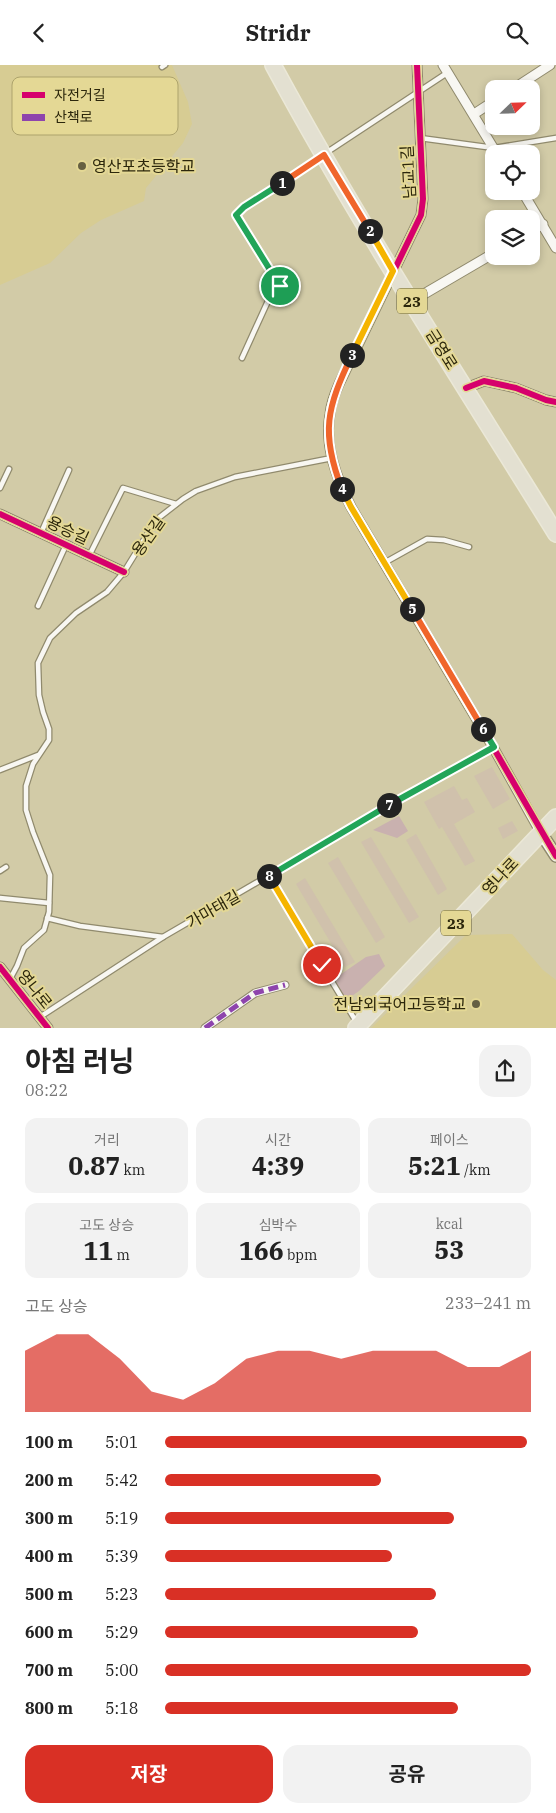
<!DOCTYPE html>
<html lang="ko">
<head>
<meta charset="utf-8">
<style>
	body { margin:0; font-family:"IBM Plex Serif","Noto Sans KR",serif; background:#f2f2f2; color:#222; height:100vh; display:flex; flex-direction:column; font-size:19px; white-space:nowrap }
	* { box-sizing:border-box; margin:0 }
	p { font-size:16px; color:#767676 }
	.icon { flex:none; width:28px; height:28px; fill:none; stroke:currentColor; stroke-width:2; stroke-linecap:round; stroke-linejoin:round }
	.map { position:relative; height:963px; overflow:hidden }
	.sheet { display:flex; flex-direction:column; background:#fff; flex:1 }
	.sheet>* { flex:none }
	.needle { width:32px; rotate:67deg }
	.controls { position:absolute; left:485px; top:15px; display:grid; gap:10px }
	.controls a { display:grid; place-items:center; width:55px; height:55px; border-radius:10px; background:#fff; box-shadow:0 2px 8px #0003; font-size:25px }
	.pin { position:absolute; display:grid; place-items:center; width:42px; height:42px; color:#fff; margin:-21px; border:2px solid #fff; border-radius:50%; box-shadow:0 1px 5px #0007 }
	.km { position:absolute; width:25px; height:25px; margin:-12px; border-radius:50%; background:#222; color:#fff; font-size:14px; line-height:25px; text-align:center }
	.round { display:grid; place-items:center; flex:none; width:52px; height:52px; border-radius:15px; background:#f2f2f2 }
	.headline { display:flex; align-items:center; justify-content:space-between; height:85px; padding:0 25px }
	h1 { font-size:28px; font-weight:700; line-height:38px }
	.figures { display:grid; grid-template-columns:repeat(3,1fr); gap:8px; height:85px; padding:5px 25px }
	.figures div { display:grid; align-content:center; border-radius:12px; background:#f2f2f2; text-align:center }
	.figures b { font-size:25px; font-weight:700 }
	.figures small { font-size:14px; font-weight:400 }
	.figures p { font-size:14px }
	.chart { height:140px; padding:10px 25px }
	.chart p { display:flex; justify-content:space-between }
	.chart svg { width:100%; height:90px; margin-top:5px; fill:#d93025; opacity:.7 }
	.cta { display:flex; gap:10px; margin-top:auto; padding:10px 25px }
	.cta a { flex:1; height:58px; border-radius:15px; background:#d93025; color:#fff; font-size:20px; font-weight:700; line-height:58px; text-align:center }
	.cta a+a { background:#f2f2f2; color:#222 }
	ul { padding:0 25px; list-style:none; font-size:16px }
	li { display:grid; grid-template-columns:80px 60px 1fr; align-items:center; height:38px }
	li i { height:12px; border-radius:6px; background:#d93025 }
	header { display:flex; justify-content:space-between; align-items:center; height:65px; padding:0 25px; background:#fff; font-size:22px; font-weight:700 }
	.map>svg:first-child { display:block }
	.built { fill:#d7cc93 }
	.green { fill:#c9b1af }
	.building { fill:#d0c1ac }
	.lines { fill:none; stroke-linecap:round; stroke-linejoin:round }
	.service-casing { stroke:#908a6d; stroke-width:7 }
	.pedestrian-casing { stroke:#908a6d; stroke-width:9 }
	.minor-casing { stroke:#908a6d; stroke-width:11 }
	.tertiary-casing { stroke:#908a6d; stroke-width:14 }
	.primary-casing { stroke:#ebe8d7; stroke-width:18 }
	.service { stroke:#f8f7f2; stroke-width:4.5 }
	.pedestrian { stroke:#f8f7f2; stroke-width:7 }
	.minor { stroke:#f8f7f2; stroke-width:9 }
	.tertiary { stroke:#f8f7f2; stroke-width:11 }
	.primary { stroke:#e3e0d1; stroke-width:15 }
	.quiet { stroke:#8e44ad; stroke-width:5; stroke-dasharray:10 5; stroke-linecap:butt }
	.cycleway-casing { stroke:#e4d895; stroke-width:9 }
	.cycleway { stroke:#d6006c; stroke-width:6 }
	.split-1-casing { stroke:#fff; stroke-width:10 }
	.split-2-casing { stroke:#fff; stroke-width:10 }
	.split-3-casing { stroke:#fff; stroke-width:10 }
	.split-4-casing { stroke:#fff; stroke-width:10 }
	.split-5-casing { stroke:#fff; stroke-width:10 }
	.split-6-casing { stroke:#fff; stroke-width:10 }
	.split-7-casing { stroke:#fff; stroke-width:10 }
	.split-8-casing { stroke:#fff; stroke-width:10 }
	.split-9-casing { stroke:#fff; stroke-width:10 }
	.split-1 { stroke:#22a559; stroke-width:6 }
	.split-2 { stroke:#f0652b; stroke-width:6 }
	.split-3 { stroke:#f5b400; stroke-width:6 }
	.split-4 { stroke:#f0652b; stroke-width:6 }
	.split-5 { stroke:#f5b400; stroke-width:6 }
	.split-6 { stroke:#f0652b; stroke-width:6 }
	.split-7 { stroke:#22a559; stroke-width:6 }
	.split-8 { stroke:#22a559; stroke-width:6 }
	.split-9 { stroke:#f5b400; stroke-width:6 }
	.poi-dot { fill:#666042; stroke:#e4d895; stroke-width:2 }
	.labels { text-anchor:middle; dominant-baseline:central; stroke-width:4; stroke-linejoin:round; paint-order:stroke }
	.shield { fill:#e4d895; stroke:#635c35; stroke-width:1 }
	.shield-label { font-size:15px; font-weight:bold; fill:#2c270c }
	.poi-label { font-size:16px; fill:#2c270c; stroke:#e4d895; text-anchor:start }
	.street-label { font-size:16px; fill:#2c270c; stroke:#e4d895 }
	.key { fill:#e4d895; stroke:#ada36c; stroke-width:1 }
	.key-label { font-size:14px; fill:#2c270c }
</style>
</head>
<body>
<header><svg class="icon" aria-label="back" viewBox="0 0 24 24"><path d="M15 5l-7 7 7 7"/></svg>Stridr<svg class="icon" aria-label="search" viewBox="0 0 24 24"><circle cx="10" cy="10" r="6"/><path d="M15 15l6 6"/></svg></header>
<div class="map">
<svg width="556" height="963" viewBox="0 0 556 963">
	<rect width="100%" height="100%" fill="#d2cba7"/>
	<!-- built -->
	<g class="built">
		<path d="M 0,0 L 172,0 L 188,37 L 192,59 L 183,78 L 146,123 L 144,136 L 101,155 L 81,168 L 50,198 L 0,220 Z"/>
		<path d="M 512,869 L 543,905 L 556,915 L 556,963 L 371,963 L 466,870 Z"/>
	</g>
	<!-- green -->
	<g class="green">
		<path d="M 399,751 L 408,766 L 397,773 L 373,765 Z"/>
		<path d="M 379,889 L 385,901 L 359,926 L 346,935 L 334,914 L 366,892 Z"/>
	</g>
	<!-- building -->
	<g class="building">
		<path d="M 492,702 L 510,734 L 493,744 L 474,711 Z"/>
		<path d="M 454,721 L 462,735 L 467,733 L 475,747 L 454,759 L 475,796 L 465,801 L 442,762 L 439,764 L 424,737 Z"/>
		<path d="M 512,756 L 518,766 L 503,774 L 498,763 Z"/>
		<path d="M 416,769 L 447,824 L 438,830 L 406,775 Z"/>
		<path d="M 371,772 L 419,852 L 409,858 L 361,777 Z"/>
		<path d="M 338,792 L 385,872 L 376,878 L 328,798 Z"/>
		<path d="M 305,813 L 355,897 L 345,902 L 296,819 Z"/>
	</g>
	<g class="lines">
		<defs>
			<g id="service">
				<path d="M 162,2 L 165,0"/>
				<path d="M 420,73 L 494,83 L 556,73"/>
				<path d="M 242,293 L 273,225 L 280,221 L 236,150 L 244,142 L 447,8"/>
				<path d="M 0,423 L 9,404"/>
				<path d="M 41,468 L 69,405"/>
				<path d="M 89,491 L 123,423 L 176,439"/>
				<path d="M 384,498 L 427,474 L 444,475 L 469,482"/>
				<path d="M 38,541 L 66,480"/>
				<path d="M 0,705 L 38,690"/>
				<path d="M 0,806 L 6,802"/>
				<path d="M 268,811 L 357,958"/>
				<path d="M 0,833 L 49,838"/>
				<path d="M 47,853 L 80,861 L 163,872"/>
				<path d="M 10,914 L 17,901 L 24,883 L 44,865 L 49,847 L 50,810 L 33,767 L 26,745 L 26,721 L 33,699 L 49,675 L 49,664 L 43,647 L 39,630 L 38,598 L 50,573 L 76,548 L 107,527 L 124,507 L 156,455 L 183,434 L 196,426 L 235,412 L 332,393"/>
				<path d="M 40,952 L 163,872 L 390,740 L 493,682"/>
			</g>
			<path id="pedestrian" d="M 205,963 L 255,928 L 285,920"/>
			<g id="minor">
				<path d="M 417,0 L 423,134 L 421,150 L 339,319 C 335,328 331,338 330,349 C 324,381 337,414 351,442 L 493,682 L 541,768"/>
				<path d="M 443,0 L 497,89"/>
				<path d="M 513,24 L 550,0"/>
				<path d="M 474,49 L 494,36"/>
				<path d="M 522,126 L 556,183"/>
				<path d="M 531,166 L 543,159"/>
				<path d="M 412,236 L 494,188"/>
				<path d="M 466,323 L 484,316 L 516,323 L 546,335 L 556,337"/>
				<path d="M 0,449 L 124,507"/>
				<path d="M 0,902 L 48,963"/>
			</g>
			<path id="tertiary" d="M 541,768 L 556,791"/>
			<g id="primary">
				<path d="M 273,0 C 360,161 460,314 556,469"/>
				<path d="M 356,963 L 556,752"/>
			</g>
		</defs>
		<!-- service casing -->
		<use href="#service" class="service-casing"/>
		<!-- pedestrian casing -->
		<use href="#pedestrian" class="pedestrian-casing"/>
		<!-- minor casing -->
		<use href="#minor" class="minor-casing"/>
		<!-- tertiary casing -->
		<use href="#tertiary" class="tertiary-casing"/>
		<!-- primary casing -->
		<use href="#primary" class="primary-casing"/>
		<!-- service -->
		<use href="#service" class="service"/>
		<!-- pedestrian -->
		<use href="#pedestrian" class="pedestrian"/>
		<!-- minor -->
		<use href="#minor" class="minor"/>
		<!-- tertiary -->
		<use href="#tertiary" class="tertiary"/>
		<!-- primary -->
		<use href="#primary" class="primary"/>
		<!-- quiet -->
		<path class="quiet" d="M 205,963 L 255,928 L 285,920"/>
		<defs>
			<g id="cycleway">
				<path d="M 417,0 L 423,134 L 421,150 L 339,319 C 335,328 331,338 330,349 C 324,381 337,414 351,442 L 493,682 L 556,791"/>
				<path d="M 466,323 L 484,316 L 516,323 L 546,335 L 556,337"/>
				<path d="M 0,449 L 124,507"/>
				<path d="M 0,902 L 48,963"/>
			</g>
		</defs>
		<!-- cycleway casing -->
		<use href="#cycleway" class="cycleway-casing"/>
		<!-- cycleway -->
		<use href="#cycleway" class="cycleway"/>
	</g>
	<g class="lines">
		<defs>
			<path id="split-1" d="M 280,221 L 236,150 L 244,142 L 282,118"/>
			<path id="split-2" d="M 282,118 L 324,90 L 370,166"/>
			<path id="split-3" d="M 352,290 L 393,206 L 370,166"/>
			<path id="split-4" d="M 342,424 C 320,368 327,342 352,290"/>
			<path id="split-5" d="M 342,424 L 351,442 L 412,544"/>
			<path id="split-6" d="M 412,544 L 483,664"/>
			<path id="split-7" d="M 389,740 L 494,682 L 483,664"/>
			<path id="split-8" d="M 269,811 L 389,740"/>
			<path id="split-9" d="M 269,811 L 322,900"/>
		</defs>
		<!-- split-1 casing -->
		<use href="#split-1" class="split-1-casing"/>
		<!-- split-2 casing -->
		<use href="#split-2" class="split-2-casing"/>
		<!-- split-3 casing -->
		<use href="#split-3" class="split-3-casing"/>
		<!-- split-4 casing -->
		<use href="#split-4" class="split-4-casing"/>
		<!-- split-5 casing -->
		<use href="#split-5" class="split-5-casing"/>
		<!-- split-6 casing -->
		<use href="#split-6" class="split-6-casing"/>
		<!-- split-7 casing -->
		<use href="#split-7" class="split-7-casing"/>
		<!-- split-8 casing -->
		<use href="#split-8" class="split-8-casing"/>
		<!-- split-9 casing -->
		<use href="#split-9" class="split-9-casing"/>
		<!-- split-1 -->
		<use href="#split-1" class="split-1"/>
		<!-- split-2 -->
		<use href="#split-2" class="split-2"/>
		<!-- split-3 -->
		<use href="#split-3" class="split-3"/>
		<!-- split-4 -->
		<use href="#split-4" class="split-4"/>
		<!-- split-5 -->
		<use href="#split-5" class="split-5"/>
		<!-- split-6 -->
		<use href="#split-6" class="split-6"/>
		<!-- split-7 -->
		<use href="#split-7" class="split-7"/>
		<!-- split-8 -->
		<use href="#split-8" class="split-8"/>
		<!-- split-9 -->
		<use href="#split-9" class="split-9"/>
	</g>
	<!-- markers -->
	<g class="poi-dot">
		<circle cx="82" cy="101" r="5"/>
		<circle cx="476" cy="939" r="5"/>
	</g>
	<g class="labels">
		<!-- shield labels -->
		<g class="shield">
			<rect x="397" y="223.5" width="30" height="25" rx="4"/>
			<rect x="441" y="845.5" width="30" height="25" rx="4"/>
		</g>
		<g class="shield-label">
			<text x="412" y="236">23</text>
			<text x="456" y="858">23</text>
		</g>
		<!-- poi labels -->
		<g class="poi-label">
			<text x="92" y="101">영산포초등학교</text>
			<text x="466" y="939" text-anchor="end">전남외국어고등학교</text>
		</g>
		<!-- street labels -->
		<g class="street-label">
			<text transform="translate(408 107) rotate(-93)">남교1길</text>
			<text transform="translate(442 284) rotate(58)">금영로</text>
			<text transform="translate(68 465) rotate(25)">용승길</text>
			<text transform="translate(148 471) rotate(-55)">용산길</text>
			<text transform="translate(500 811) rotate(-47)">영나로</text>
			<text transform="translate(213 844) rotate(-30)">가마태길</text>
			<text transform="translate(35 924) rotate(51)">영나로</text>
		</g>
	</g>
	<!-- legend -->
	<rect x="12" y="12" width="166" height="58" rx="8" class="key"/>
	<rect x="22" y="27" width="23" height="6" fill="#d6006c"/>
	<rect x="22" y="49" width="23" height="7" fill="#8e44ad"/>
	<g class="key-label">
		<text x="54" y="35">자전거길</text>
		<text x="54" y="57">산책로</text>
	</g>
</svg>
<div class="controls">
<a><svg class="needle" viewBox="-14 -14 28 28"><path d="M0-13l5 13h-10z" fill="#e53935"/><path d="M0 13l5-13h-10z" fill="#767676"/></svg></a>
<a><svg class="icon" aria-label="locate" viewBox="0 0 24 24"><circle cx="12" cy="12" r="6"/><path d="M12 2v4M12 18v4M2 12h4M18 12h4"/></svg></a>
<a><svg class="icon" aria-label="layers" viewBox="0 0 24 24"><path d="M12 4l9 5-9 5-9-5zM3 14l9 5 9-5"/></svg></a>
</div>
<div class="pin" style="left:280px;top:221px;background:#1e9e55"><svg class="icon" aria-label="arrive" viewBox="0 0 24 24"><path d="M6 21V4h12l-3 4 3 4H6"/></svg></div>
<div class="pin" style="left:322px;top:900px;background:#d93025"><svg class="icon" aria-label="check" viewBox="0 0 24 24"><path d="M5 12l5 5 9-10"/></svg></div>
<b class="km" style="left:282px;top:118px">1</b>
<b class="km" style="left:370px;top:166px">2</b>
<b class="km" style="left:352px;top:290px">3</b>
<b class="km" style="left:342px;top:424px">4</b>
<b class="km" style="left:412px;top:544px">5</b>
<b class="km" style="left:483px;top:664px">6</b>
<b class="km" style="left:389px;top:740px">7</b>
<b class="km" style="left:269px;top:811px">8</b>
</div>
<section class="sheet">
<div class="headline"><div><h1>아침 러닝</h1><p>08:22</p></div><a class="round"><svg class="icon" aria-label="share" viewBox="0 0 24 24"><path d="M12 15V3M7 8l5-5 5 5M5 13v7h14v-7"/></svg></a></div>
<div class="figures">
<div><p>거리</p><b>0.87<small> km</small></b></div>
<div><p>시간</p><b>4:39</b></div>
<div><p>페이스</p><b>5:21<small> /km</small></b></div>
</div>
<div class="figures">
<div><p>고도 상승</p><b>11<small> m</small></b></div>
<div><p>심박수</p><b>166<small> bpm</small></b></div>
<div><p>kcal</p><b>53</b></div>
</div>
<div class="chart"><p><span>고도 상승</span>233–241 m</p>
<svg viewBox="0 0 160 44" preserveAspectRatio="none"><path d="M0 44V14L10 6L20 6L30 18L40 34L50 38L60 30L70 18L80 14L90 14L100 18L110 14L120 14L130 14L140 22L150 22L160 14V44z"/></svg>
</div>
<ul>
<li><b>100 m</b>5:01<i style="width:99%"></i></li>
<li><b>200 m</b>5:42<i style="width:59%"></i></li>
<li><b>300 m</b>5:19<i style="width:79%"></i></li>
<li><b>400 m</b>5:39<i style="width:62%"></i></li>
<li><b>500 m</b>5:23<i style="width:74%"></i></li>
<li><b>600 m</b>5:29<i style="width:69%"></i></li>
<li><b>700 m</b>5:00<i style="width:100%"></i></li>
<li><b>800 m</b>5:18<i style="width:80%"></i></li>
</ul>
<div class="cta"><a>저장</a><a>공유</a></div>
</section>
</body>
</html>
